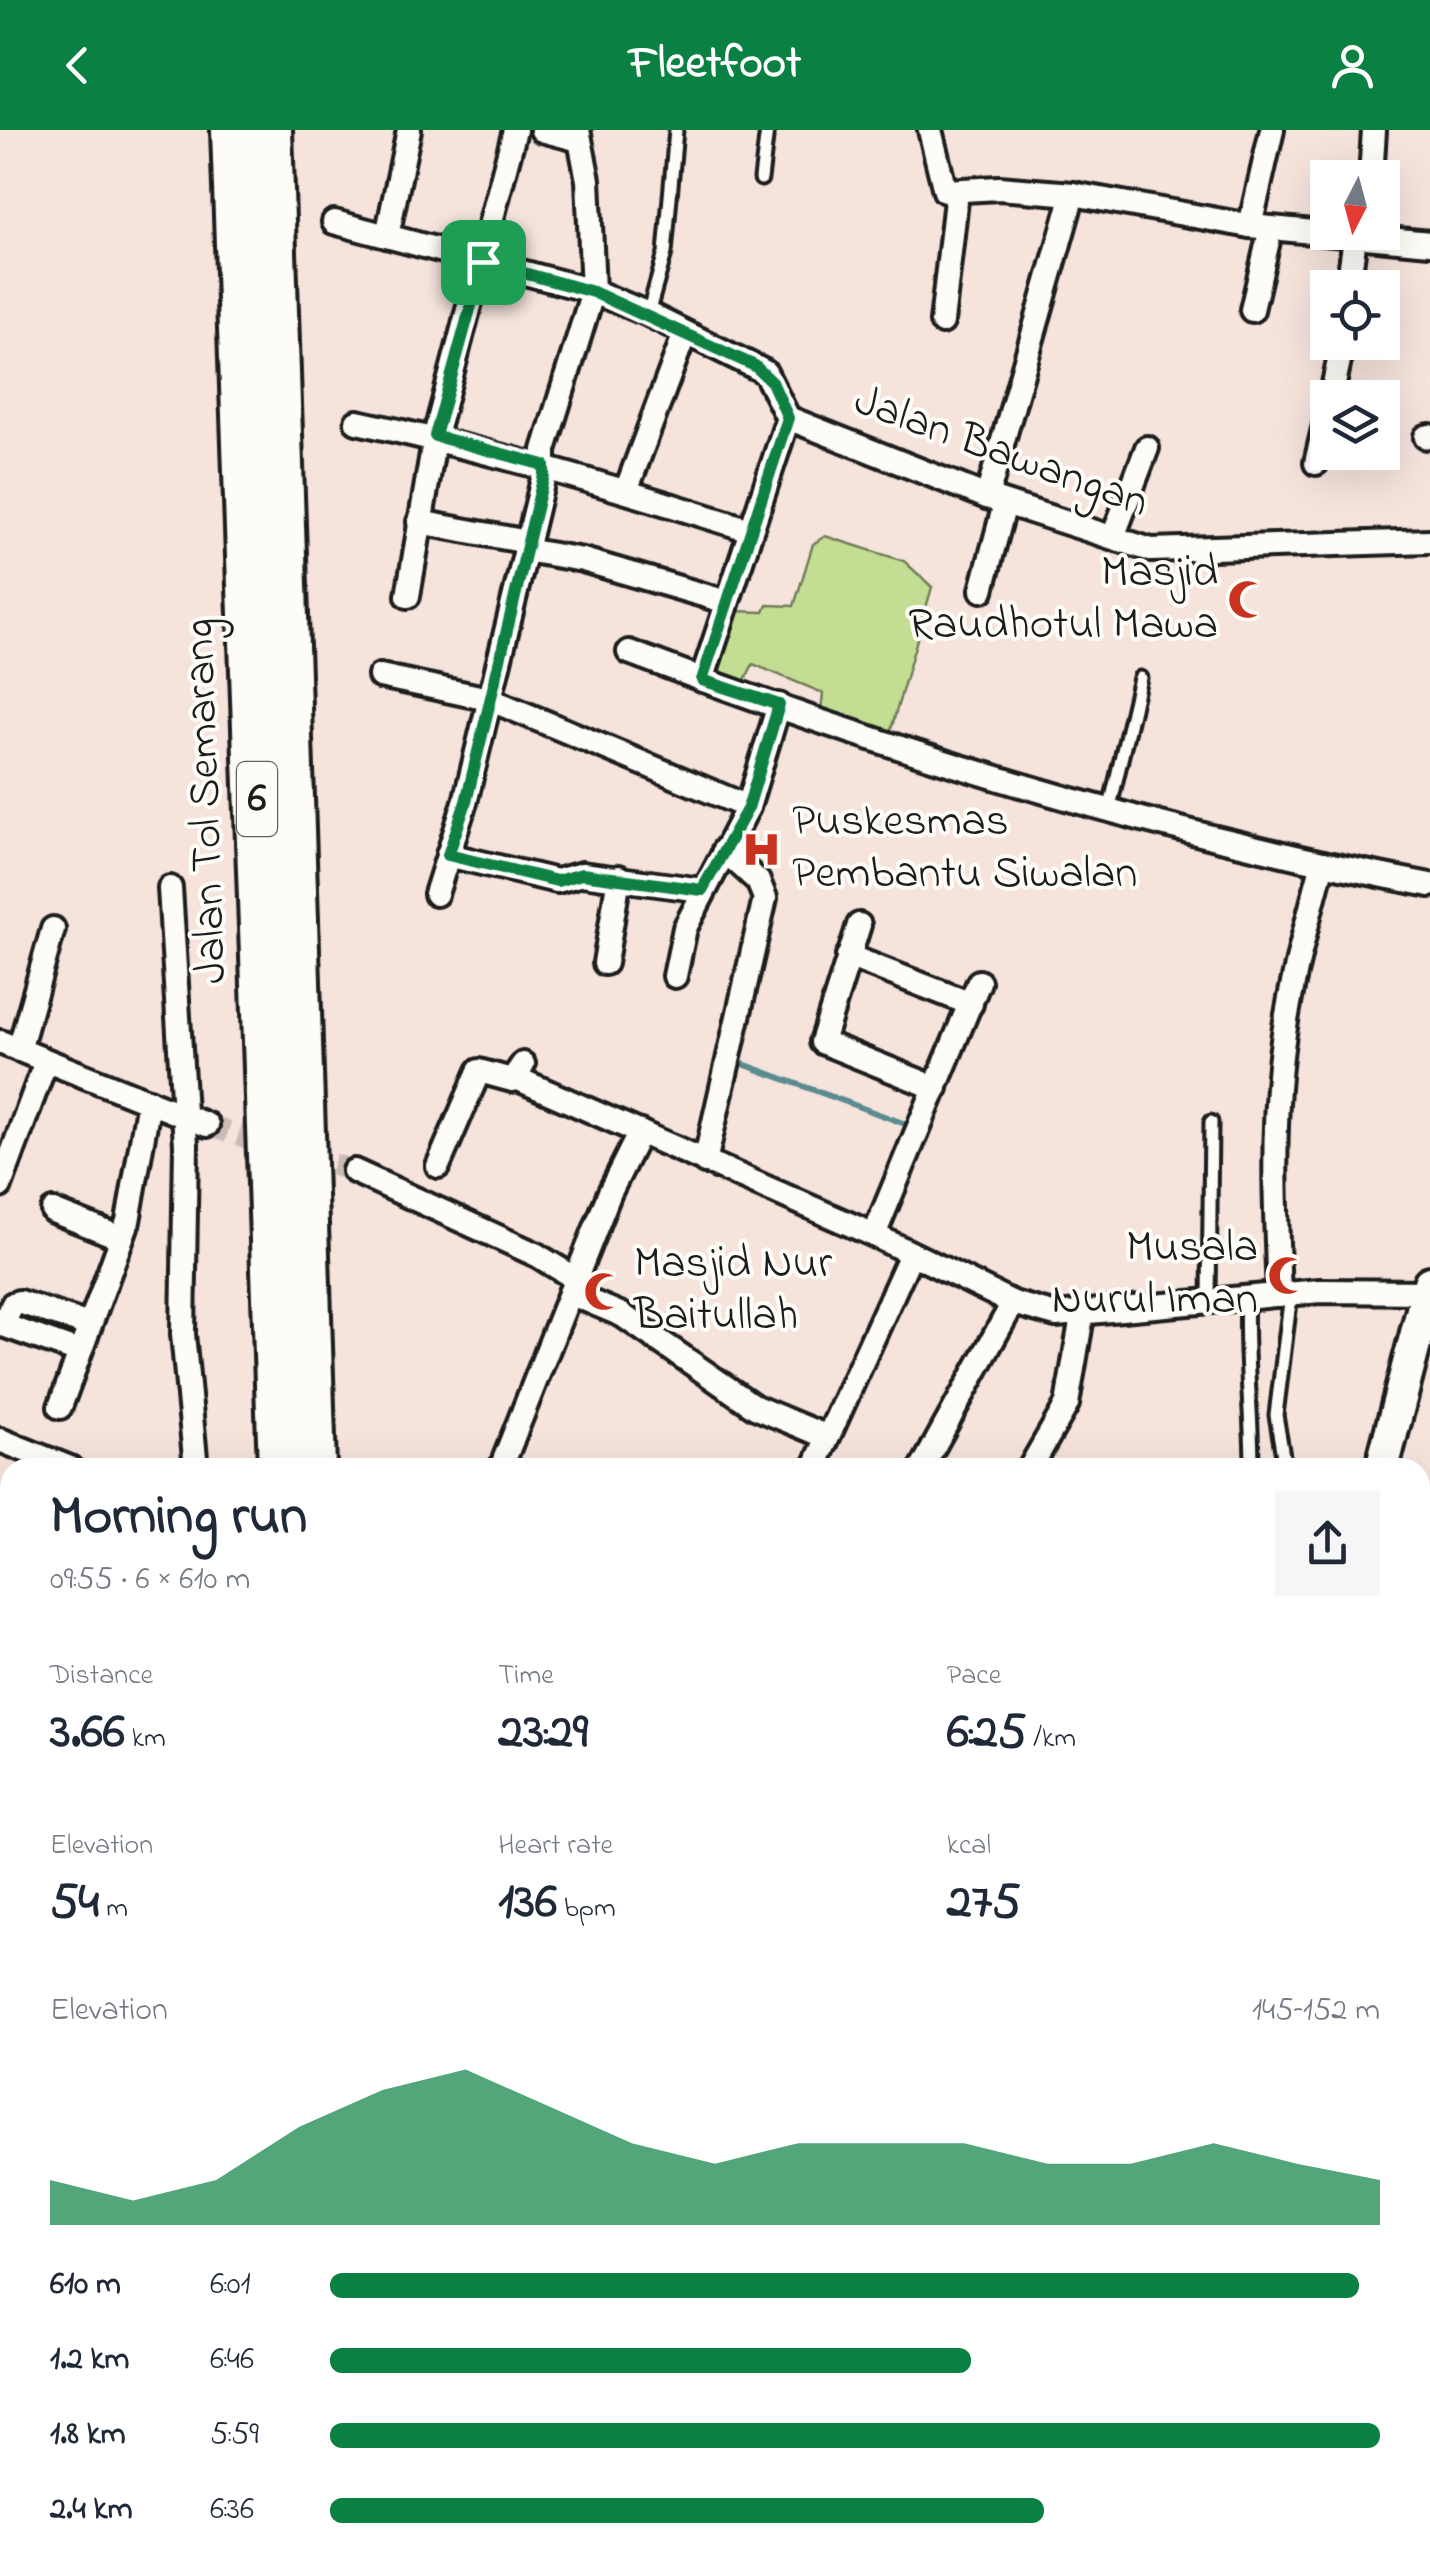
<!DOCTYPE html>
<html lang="en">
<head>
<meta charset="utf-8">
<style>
	body { margin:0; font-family:"Indie Flower",sans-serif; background:#f6f6f7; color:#1f2937; height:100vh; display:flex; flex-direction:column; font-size:38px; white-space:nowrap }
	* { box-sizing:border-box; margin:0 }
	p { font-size:32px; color:#747a83 }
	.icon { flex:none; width:55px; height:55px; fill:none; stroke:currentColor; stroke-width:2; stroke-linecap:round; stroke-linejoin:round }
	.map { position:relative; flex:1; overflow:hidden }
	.sheet { position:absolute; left:0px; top:1328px; width:1430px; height:1112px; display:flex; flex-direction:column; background:#fff; border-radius:30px 30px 0 0; box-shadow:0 10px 40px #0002 }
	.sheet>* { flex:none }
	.needle { width:65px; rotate:186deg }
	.buttons { position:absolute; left:1310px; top:30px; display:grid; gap:20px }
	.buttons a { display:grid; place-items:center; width:90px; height:90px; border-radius:0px; background:#fff; box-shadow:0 10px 40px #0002; font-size:50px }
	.pin { position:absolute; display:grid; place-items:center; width:85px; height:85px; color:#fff; margin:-42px; border-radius:20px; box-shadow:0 5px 15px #0006 }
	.round { display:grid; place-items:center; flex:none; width:105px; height:105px; border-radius:0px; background:#f6f6f7 }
	.summary { display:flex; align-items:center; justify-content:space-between; height:170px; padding:0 50px }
	h1 { font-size:55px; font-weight:700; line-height:75px }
	.stats { display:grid; grid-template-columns:repeat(3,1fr); gap:15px; height:170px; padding:10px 50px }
	.stats div { display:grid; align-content:center }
	.stats b { font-size:50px; font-weight:700 }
	.stats small { font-size:28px; font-weight:400 }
	.stats p { font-size:28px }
	.chart { height:280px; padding:20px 50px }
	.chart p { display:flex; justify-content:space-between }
	.chart svg { width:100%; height:180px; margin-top:10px; fill:#0b8043; opacity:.7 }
	ul { padding:0 50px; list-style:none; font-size:32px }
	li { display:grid; grid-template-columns:160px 120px 1fr; align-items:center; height:75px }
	li i { height:25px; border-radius:12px; background:#0b8043 }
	header { display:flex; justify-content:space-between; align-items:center; height:130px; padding:0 50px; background:#0b8043; color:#fff; font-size:45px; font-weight:700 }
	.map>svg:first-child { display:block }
	.built { fill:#f0d2c9 }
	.green { fill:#c3dd93; stroke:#707c58; stroke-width:2.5 }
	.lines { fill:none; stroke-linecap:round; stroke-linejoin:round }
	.stream { stroke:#5a8b8f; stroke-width:6 }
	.street-tunnel { stroke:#cabbb6; stroke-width:22; stroke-dasharray:22 11; stroke-linecap:butt }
	.lane-casing { stroke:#1c1c1c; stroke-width:19 }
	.street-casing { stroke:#1c1c1c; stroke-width:30 }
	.secondary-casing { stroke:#1c1c1c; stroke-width:40 }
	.highway-casing { stroke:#1c1c1c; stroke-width:50 }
	.lane { stroke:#fdfcf7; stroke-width:11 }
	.street { stroke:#fdfcf7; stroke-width:22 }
	.secondary { stroke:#fdfcf7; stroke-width:32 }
	.highway { stroke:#fdfcf7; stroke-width:42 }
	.route-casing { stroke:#fff; stroke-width:20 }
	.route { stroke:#0b8043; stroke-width:12 }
	.labels { text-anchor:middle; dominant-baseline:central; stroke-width:8; stroke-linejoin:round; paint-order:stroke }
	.shield { fill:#fdfcf7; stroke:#605f5e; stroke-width:2.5 }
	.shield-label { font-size:42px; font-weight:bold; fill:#1c1c1c }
	.street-label { font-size:45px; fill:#1c1c1c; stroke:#fdfcf7 }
	.poi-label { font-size:45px; fill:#1c1c1c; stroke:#fdfcf7; text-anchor:end }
</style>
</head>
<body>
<header><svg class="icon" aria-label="back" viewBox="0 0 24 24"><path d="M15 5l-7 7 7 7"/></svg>Fleetfoot<svg class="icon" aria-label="person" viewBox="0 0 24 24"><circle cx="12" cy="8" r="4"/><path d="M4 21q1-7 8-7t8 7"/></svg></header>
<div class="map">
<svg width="1430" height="2438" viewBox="0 0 1430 2438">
	<rect width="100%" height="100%" fill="#f5e3dc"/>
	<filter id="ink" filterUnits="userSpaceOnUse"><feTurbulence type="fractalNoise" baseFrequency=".01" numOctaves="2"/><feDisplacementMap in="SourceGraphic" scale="20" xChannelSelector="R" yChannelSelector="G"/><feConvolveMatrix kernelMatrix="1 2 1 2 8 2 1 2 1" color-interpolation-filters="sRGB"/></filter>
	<g filter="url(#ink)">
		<!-- built -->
		<path class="built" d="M 0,1625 L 10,1630 L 10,2430 L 89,2430 L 87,2438 L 7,2438 L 0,2425 Z"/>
		<!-- green -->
		<path class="green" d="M 825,406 L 904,431 L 932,457 L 890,603 L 821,582 L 823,563 L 753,534 L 741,558 L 728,553 L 714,534 L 732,481 L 764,482 L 767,475 L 794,476 L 813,414 Z"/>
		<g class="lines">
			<!-- stream -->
			<path class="stream" d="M 735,931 L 911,996"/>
			<!-- street-tunnel -->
			<path class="street-tunnel" d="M 207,995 L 354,1041"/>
			<defs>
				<g id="lane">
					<path d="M 761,49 L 767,0"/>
					<path d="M 648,184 L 665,123 L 676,0"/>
					<path d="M 1109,681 L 1140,548"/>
					<path d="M 1247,1168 C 1244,1225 1252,1280 1252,1338"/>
					<path d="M 1209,1171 L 1211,992"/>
					<path d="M 1285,1338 L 1276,1285 L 1291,1164"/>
					<path d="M 1420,1601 L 1430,1605"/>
					<path d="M 1420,1768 L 1430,1771"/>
					<path d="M 0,2000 L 10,2004"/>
					<path d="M 1018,2438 L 1019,2430"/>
				</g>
				<g id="street">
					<path d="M 542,0 L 580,10"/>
					<path d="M 930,0 L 945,61 L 999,58 L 1073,64 L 1250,96 L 1430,113"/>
					<path d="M 1371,48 L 1374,0"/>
					<path d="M 334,92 L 593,161 L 648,184 L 765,242 L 788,288 L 702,550"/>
					<path d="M 1250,96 L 1272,0"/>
					<path d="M 387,106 L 409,0"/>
					<path d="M 1348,158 L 1355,107"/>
					<path d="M 1252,180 L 1271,98"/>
					<path d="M 942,192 L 957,61"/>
					<path d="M 1331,268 L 1343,212"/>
					<path d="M 788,288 L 987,367 L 1151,420 L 1430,411"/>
					<path d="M 357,292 C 494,321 617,358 750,400"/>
					<path d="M 1426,307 L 1430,306"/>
					<path d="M 1316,333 L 1328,282"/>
					<path d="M 626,361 L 685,203"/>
					<path d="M 987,367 L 1073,64"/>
					<path d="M 419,392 L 528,412"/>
					<path d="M 1113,407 L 1147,318"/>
					<path d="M 525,420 L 583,430 L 727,472"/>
					<path d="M 982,460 L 1005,374"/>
					<path d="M 408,466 L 435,306 L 515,0"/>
					<path d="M 629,522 C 888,621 1157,703 1430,755"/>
					<path d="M 380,546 L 489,569 L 748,677"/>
					<path d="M 448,725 L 557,751 L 582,744 L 702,760"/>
					<path d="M 170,758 L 186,1015 L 183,1204 L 196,1338"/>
					<path d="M 436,764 L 465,672 L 544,345 L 544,320 L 593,161 L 588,50 L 578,0"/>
					<path d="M 859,795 L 822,912 L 936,958"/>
					<path d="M 848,826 L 971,874"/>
					<path d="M 605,833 L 619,747"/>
					<path d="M 675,846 L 685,798 L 748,677 L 779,575"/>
					<path d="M 0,912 L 207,995"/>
					<path d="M 19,920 L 53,799"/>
					<path d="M 516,948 L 874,1105 L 1013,1173 L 1056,1185 L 1320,1161 L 1428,1162"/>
					<path d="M 705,1032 L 765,768 L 758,751 L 724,720"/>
					<path d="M 438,1036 L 479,941 L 512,950 L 523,934"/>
					<path d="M 354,1041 L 537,1125 L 576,1149"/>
					<path d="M 0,1056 L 46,931"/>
					<path d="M 53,1081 L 121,1108"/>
					<path d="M 874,1105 L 979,852"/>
					<path d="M 570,1163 L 622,1185 L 755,1277 L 825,1306"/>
					<path d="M 1279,1165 C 1276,1088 1272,1011 1280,935 C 1287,867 1305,799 1323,733"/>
					<path d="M 0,1194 L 79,1222"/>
					<path d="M 2,1195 L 13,1174 L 19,1172 L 89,1195"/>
					<path d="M 60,1277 L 128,1091 L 149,971"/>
					<path d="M 0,1310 L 70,1338"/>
					<path d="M 501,1338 L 610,1062 L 640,1002"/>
					<path d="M 814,1338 L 911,1124"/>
					<path d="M 922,1338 L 1013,1173"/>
					<path d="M 1030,1338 L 1067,1274 L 1082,1186"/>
					<path d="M 10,1454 L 10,1453"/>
					<path d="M 1420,1469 L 1430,1471"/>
					<path d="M 0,1617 L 10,1622"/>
					<path d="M 1420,1720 L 1430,1723"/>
					<path d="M 1420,2072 L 1430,2035"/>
					<path d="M 1420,2089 L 1430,2091"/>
					<path d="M 1420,2230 L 1430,2233"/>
					<path d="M 1420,2254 L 1430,2257"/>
					<path d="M 495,2430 L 523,2438"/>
					<path d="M 619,2438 L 622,2430"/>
					<path d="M 841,2438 L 843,2430"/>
				</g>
				<g id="secondary">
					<path d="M 1382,1338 L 1430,1153"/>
					<path d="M 1057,2438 L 1058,2430"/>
				</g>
				<g id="highway">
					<path d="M 233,0 L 280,1338"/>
					<path d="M 270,0 L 314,1338"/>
					<path d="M 324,2430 L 324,2438"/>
				</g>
			</defs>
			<!-- lane casing -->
			<use href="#lane" class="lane-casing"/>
			<!-- street casing -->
			<use href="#street" class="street-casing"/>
			<!-- secondary casing -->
			<use href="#secondary" class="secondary-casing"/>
			<!-- highway casing -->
			<use href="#highway" class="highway-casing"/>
			<!-- lane -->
			<use href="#lane" class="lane"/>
			<!-- street -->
			<use href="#street" class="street"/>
			<!-- secondary -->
			<use href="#secondary" class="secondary"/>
			<!-- highway -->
			<use href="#highway" class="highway"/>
		</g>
	</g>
	<g class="lines" filter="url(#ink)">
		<defs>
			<path id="route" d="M 483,132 L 593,162 L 755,236 L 772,252 L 788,288 L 702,550 L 779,575 L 748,678 L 702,760 L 582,744 L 557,751 L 448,725 L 466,672 L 544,345 L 544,335 L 435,306 Z"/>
		</defs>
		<!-- route casing -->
		<use href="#route" class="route-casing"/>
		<!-- route -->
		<use href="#route" class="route"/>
	</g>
	<!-- icons -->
	<defs>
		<symbol id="mosque-bare" viewBox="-9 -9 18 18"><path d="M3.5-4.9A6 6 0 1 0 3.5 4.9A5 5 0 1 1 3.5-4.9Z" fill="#c8321e" stroke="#fdfcf7" stroke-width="2.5" paint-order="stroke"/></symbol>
		<symbol id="hospital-bare" viewBox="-9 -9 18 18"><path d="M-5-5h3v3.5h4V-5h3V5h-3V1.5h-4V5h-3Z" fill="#c8321e" stroke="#fdfcf7" stroke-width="2.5" paint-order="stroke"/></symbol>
	</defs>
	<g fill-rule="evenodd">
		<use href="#mosque-bare" x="1220" y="442" width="55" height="55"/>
		<use href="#hospital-bare" x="734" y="692" width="55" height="55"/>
		<use href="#mosque-bare" x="1260" y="1118" width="55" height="55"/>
		<use href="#mosque-bare" x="576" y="1134" width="55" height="55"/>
	</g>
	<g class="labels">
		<!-- shield labels -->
		<rect class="shield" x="237" y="632" width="40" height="74" rx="8"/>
		<g class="shield-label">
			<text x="257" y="669">6</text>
		</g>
		<!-- street labels -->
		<g class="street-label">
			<text transform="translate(1001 323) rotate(20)">Jalan Bawangan</text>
			<text transform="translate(207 671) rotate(-92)">Jalan Tol Semarang</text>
		</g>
		<!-- poi labels -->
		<g class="poi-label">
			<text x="1218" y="444">Masjid<tspan x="1218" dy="52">Raudhotul Mawa</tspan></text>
			<text x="792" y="693" text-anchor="start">Puskesmas<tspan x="792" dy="52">Pembantu Siwalan</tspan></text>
			<text x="1258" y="1119">Musala<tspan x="1258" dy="52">Nurul Iman</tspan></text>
			<text x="634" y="1135" text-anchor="start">Masjid Nur<tspan x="634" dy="52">Baitullah</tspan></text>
		</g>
	</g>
</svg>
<div class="buttons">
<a><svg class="needle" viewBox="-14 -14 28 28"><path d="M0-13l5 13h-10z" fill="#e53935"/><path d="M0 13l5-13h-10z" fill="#747a83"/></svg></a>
<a><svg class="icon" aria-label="locate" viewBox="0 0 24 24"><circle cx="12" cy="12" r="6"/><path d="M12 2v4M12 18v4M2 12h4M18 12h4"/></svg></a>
<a><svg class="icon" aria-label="layers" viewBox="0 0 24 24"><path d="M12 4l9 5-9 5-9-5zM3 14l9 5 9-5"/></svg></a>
</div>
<div class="pin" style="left:483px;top:132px;background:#1e9e55"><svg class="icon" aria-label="arrive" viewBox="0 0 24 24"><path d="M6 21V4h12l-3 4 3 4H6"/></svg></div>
<section class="sheet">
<div class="summary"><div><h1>Morning run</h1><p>09:55 · 6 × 610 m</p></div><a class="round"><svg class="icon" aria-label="share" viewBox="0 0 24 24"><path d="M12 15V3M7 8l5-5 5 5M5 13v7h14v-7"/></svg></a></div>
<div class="stats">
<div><p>Distance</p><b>3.66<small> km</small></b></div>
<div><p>Time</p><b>23:29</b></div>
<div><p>Pace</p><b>6:25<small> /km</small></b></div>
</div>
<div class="stats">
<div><p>Elevation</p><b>54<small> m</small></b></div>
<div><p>Heart rate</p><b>136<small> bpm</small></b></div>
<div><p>kcal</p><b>275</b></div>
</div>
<div class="chart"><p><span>Elevation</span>145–152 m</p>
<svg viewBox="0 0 160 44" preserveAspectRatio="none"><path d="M0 44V33L10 38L20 33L30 20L40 11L50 6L60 15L70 24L80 29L90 24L100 24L110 24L120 29L130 29L140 24L150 29L160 33V44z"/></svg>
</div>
<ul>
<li><b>610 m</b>6:01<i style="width:98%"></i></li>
<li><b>1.2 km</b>6:46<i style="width:61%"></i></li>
<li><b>1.8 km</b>5:59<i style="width:100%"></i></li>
<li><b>2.4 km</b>6:36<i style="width:68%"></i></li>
</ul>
</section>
</div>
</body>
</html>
